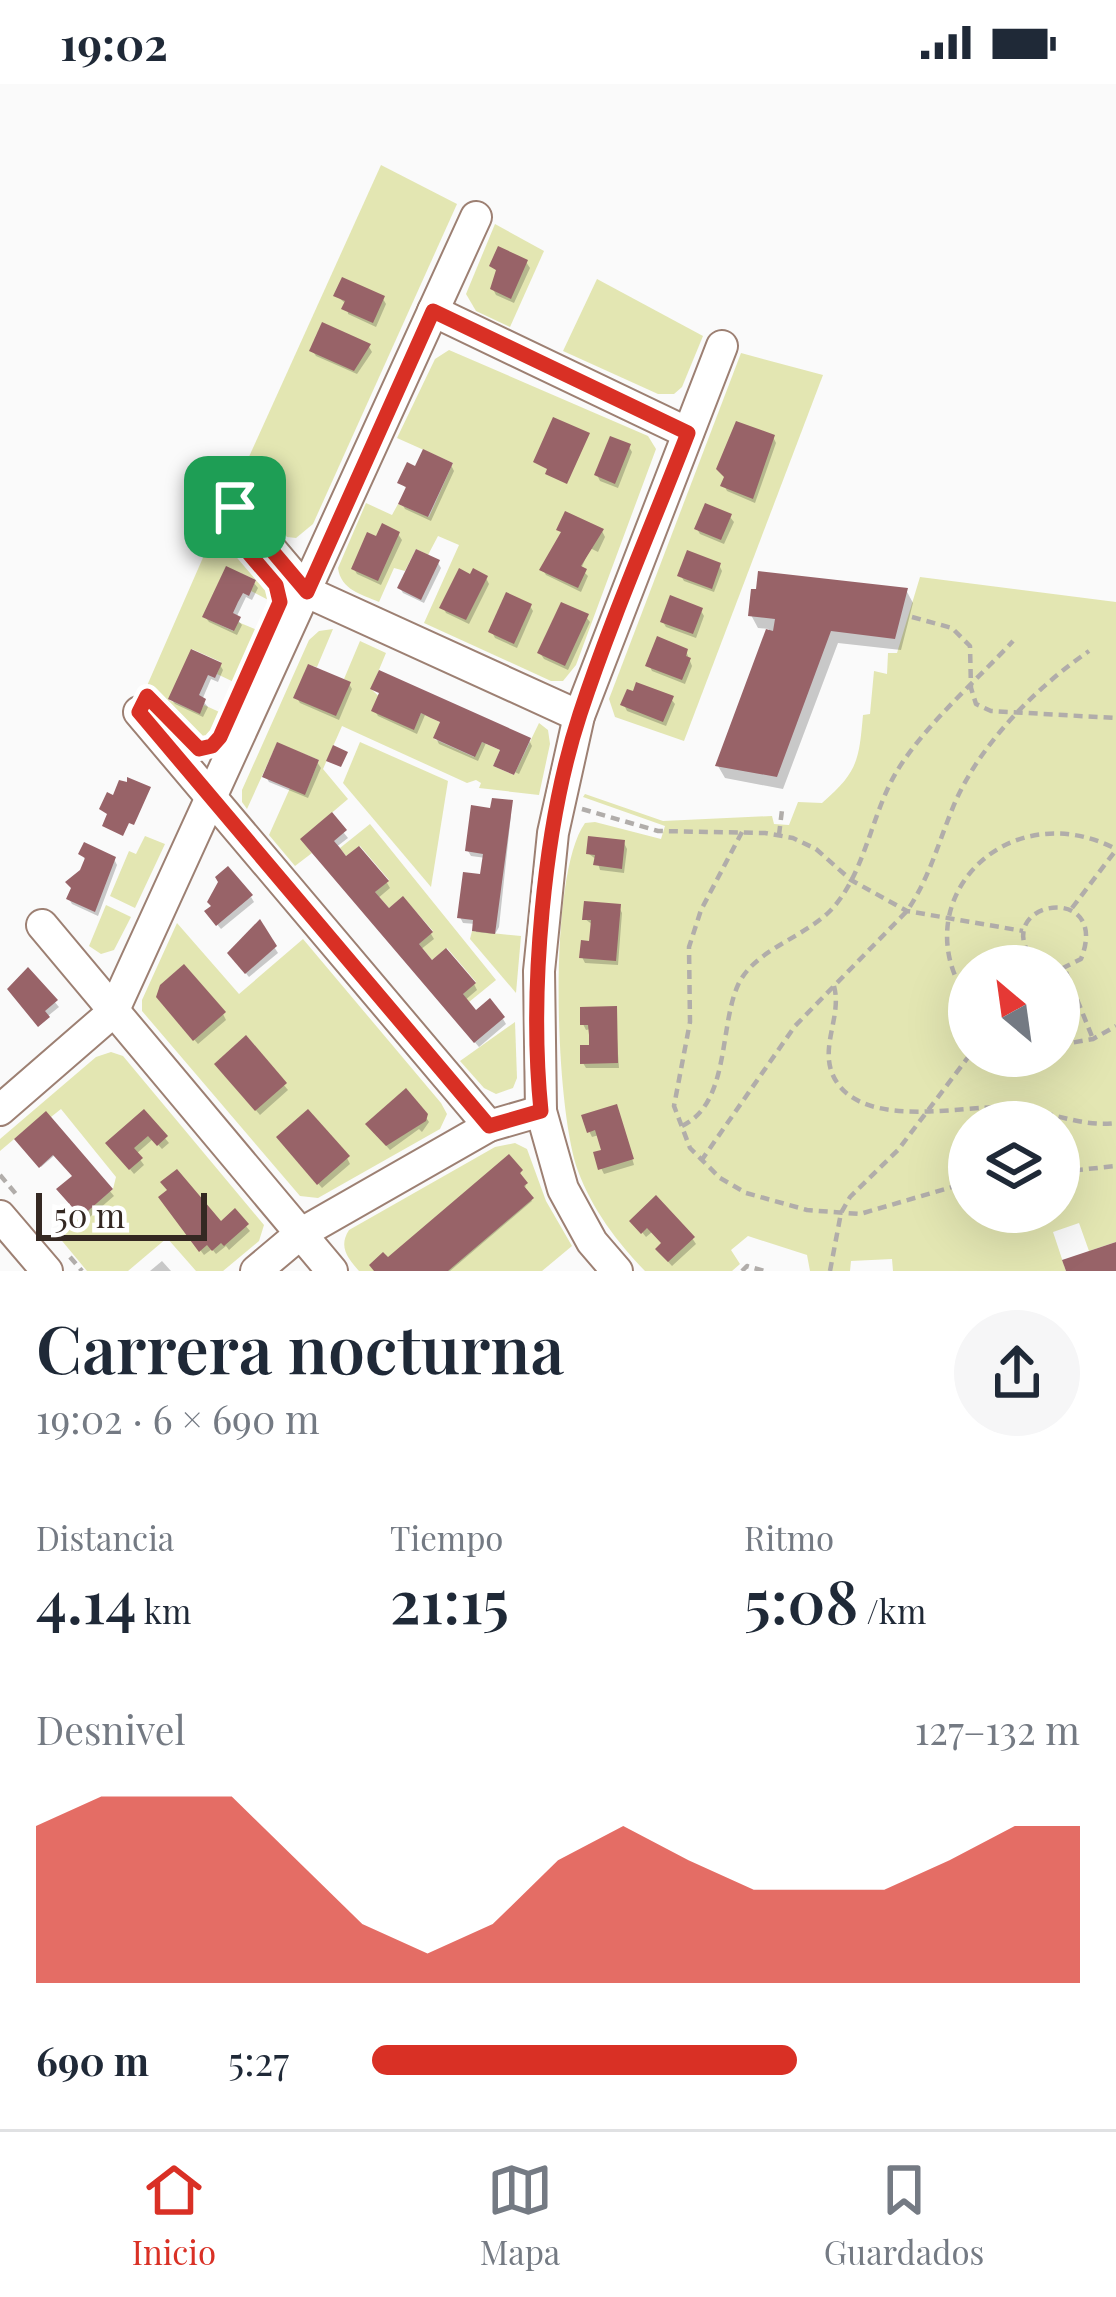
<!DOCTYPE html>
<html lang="es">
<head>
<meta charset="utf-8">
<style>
	body { margin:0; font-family:"Playfair Display",serif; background:#f6f6f7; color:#1f2937; height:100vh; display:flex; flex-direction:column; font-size:45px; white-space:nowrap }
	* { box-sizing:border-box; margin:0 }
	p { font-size:39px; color:#747a83 }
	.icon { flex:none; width:66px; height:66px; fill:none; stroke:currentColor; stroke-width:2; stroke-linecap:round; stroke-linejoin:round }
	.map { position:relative; height:1187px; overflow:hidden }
	.sheet { display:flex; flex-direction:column; background:#fff; flex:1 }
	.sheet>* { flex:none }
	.needle { width:78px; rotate:331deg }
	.controls { position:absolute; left:948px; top:861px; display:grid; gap:24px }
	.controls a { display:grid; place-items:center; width:132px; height:132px; border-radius:50%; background:#fff; box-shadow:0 12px 48px #0002; font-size:60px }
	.scale { position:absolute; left:36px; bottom:30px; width:171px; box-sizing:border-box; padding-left:12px; border:6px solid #342822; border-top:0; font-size:33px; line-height:42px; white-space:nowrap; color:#342822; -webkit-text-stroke:9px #fff; paint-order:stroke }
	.pin { position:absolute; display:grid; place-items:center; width:102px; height:102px; color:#fff; margin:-51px; border-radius:24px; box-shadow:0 6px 18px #0006 }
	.round { display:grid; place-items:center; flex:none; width:126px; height:126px; border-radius:63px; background:#f6f6f7 }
	.head { display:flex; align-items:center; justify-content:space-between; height:204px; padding:0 36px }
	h1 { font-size:66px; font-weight:600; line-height:90px }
	.stats { display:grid; grid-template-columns:repeat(3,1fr); gap:18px; height:204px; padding:12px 36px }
	.stats div { display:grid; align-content:center }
	.stats b { font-size:60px; font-weight:600 }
	.stats small { font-size:33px; font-weight:400 }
	.stats p { font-size:33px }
	.chart { height:336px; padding:24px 36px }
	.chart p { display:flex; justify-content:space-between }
	.chart svg { width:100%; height:216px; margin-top:12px; fill:#d93025; opacity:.7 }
	ul { padding:0 36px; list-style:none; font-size:39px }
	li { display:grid; grid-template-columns:192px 144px 1fr; align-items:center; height:90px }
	li i { height:30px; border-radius:15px; background:#d93025 }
	.status { display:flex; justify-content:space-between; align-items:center; height:84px; padding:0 60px; background:#fff; direction:ltr }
	.status svg { height:33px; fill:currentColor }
	.menu { display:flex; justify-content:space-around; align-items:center; height:168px; border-top:3px solid #e0e1e3; background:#fff; font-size:33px; color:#747a83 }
	.menu a { display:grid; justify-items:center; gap:6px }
	.menu .on { color:#d93025 }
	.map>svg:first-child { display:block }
	.green { fill:#e3e6b2; fill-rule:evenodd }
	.shadow { fill:#0003 }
	.building { fill:#986368 }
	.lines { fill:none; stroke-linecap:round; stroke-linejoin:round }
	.minor-casing { stroke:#9d8073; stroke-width:34 }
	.path { stroke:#b1adaa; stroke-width:4.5; stroke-dasharray:9 6; stroke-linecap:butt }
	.minor { stroke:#fff; stroke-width:30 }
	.route-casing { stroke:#fff; stroke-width:24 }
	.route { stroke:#d93025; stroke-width:15 }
</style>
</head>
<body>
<div class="status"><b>19:02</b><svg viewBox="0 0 49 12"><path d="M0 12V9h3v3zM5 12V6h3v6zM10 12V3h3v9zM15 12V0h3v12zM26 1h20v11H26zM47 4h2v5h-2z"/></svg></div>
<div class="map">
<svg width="1116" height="1187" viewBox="0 0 1116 1187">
	<rect width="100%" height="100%" fill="#fafafa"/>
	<!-- green -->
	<g class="green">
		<path d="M 381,81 L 457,120 L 313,440 L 296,454 L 287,453 L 238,397 Z"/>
		<path d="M 495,140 L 544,167 L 510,243 L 476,227 L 466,210 Z"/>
		<path d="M 597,195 L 703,252 L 682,303 L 674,310 L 658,310 L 563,267 Z"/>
		<path d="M 449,266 L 648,352 L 656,365 L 576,581 L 563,597 L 551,597 L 424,539 L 459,461 L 438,452 L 428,471 L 416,465 L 405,487 L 394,484 L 379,518 C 361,510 341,506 338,484 L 366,419 L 392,431 L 398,420 L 429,433 L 453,379 L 397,354 L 435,275 Z"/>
		<path d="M 741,269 L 823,291 L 684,657 L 615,633 L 609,615 Z"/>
		<path d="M 219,437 C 237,459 274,489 274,519 L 251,507 L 256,496 L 226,483 L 203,533 L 233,547 L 238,538 L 262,548 L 240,601 L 217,590 L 221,578 L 192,565 L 169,616 L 199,629 L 204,621 L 226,631 L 217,651 L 199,658 L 146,604 Z"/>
		<path d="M 920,493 L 1116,518 L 1116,1158 L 1089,1167 L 1079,1139 L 1053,1148 L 1066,1187 L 893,1187 L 892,1175 L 851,1177 L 850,1187 L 810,1187 L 807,1171 L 748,1152 L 731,1166 L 740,1180 L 732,1187 L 645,1187 C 617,1158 592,1125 578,1087 C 555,1024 547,792 585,739 L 595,738 L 661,755 L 665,742 L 583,713 L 585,710 L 663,737 L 772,732 L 774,740 L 789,741 L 798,718 L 822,719 C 858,688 859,676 863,631 L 870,630 L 874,587 L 887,590 L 888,569 L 897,569 ZM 969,882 L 1059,882 L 1059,972 L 969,972 ZM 969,1038 L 1059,1038 L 1059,1128 L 969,1128 Z"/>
		<path d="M 333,545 L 317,583 L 308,581 L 294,614 L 336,631 L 350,598 L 344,595 L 360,557 L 386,569 L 371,605 L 414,645 L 421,629 L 440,638 L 434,655 L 474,673 L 482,658 L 500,666 L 493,682 L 514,691 L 539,639 L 548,646 L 550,660 L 539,711 L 479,704 L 481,699 L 476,696 L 467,699 L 342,642 L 323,685 L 348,715 L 301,755 L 312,769 L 295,782 L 269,751 L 290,704 L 305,710 L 319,676 L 277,659 L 247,725 L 242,718 L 242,706 L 309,556 L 319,547 Z"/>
		<path d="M 360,658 L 448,697 L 431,803 L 343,699 Z"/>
		<path d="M 370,740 L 496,896 L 469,918 L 463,910 L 476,898 L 447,864 L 432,876 L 419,860 L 433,847 L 403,813 L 389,824 L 375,808 L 389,796 L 360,762 L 346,772 L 340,764 Z"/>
		<path d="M 145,752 L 165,760 L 135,824 L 110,812 L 129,767 L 136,770 Z"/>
		<path d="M 106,821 L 131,833 L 114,866 L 101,870 L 89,862 Z"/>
		<path d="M 177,839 L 239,910 L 303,855 L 441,1019 L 447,1030 L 440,1045 L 318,1114 L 300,1112 L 142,927 L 142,916 Z"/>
		<path d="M 472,847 L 521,852 L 516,909 L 470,855 Z"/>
		<path d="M 515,938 L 517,994 L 513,1004 L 496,1010 L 484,1004 L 460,977 Z"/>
		<path d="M 111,968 L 123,972 L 264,1141 L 259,1157 L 223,1187 L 196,1187 L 167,1154 L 128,1187 L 87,1187 L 58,1152 L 113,1105 L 116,1093 L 61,1025 L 51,1033 L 46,1028 L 0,1067 L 0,1055 L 96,973 Z"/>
		<path d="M 515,1059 L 527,1065 L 546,1117 L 572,1162 L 542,1187 L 359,1187 C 348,1174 338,1163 349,1146 L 495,1063 Z"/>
	</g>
	<!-- shadow -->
	<g class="shadow">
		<path d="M 526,178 L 530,184 L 514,219 L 496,211 L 493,205 L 499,189 L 492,182 Z"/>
		<path d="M 337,212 L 383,215 L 386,220 L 376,243 L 348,230 L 347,221 Z"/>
		<path d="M 369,263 L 372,268 L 357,290 L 316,272 L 312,266 Z"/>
		<path d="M 773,353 L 776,359 L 755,419 L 727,407 L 724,401 Z"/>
		<path d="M 629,363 L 632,368 L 618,404 L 600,397 L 597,391 Z"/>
		<path d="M 451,381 L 454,387 L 431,437 L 405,425 L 402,420 L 408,406 L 400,398 L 417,386 Z"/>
		<path d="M 730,433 L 734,438 L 724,460 L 700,450 L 697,445 Z"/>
		<path d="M 560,446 L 602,447 L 605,453 L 598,468 L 590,464 L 581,485 L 588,492 L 581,508 L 546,491 L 543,486 L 563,451 Z"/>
		<path d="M 398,450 L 402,456 L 381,501 L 357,490 L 354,485 Z"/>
		<path d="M 438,479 L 441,484 L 424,519 L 403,509 L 400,504 Z"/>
		<path d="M 719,481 L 722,487 L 714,508 L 684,497 L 681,492 Z"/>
		<path d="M 486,494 L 489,500 L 469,540 L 446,529 L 443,523 Z"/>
		<path d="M 254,499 L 258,504 L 252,516 L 246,513 L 236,534 L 242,541 L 237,551 L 209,538 L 205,533 Z"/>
		<path d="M 906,506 L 913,519 L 901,566 L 838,559 L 783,705 L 725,694 L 718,682 L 769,545 L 758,544 L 751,531 Z"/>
		<path d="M 530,522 L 533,527 L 517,564 L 495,554 L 492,548 Z"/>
		<path d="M 701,527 L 704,532 L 696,554 L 666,543 L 663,538 Z"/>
		<path d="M 586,533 L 590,538 L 568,586 L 544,575 L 540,569 Z"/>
		<path d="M 686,567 L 692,582 L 685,600 L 652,587 L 649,581 Z"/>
		<path d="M 220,581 L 223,586 L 218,598 L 211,595 L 202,616 L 208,623 L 203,633 L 175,620 L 171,615 Z"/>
		<path d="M 349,600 L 352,605 L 339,636 L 300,619 L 297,614 Z"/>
		<path d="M 382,610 L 529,656 L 532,662 L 519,690 L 497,680 L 503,667 L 486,659 L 478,677 L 439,660 L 436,654 L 443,639 L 425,631 L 417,650 L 378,632 L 375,627 Z"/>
		<path d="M 634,611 L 671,615 L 675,620 L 666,642 L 627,627 L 624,621 Z"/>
		<path d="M 317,678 L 321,684 L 308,714 L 269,698 L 266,693 Z"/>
		<path d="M 511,731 L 499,843 L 495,850 L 476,848 L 476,840 L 463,839 L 460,833 L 483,794 L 486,774 L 471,772 L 468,767 Z"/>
		<path d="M 331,733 L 348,754 L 335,764 L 346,777 L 387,799 L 390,804 L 377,815 L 388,829 L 431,850 L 434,855 L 420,866 L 432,880 L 474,900 L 477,906 L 464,917 L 476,930 L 503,935 L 506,940 L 479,963 L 335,794 Z"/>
		<path d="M 624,759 L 627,765 L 624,789 L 600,786 L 597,776 L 589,770 Z"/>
		<path d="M 82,770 L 114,775 L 117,781 L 98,832 L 72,820 L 69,815 L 82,788 L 85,776 Z"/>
		<path d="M 251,813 L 254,818 L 221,845 L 211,833 Z"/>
		<path d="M 619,823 L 622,829 L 618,881 L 585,879 L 582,873 L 592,860 L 593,841 L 585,835 Z"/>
		<path d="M 259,840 L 278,869 L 249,893 L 234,875 Z"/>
		<path d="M 28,887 L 59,923 L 38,940 Z"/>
		<path d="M 163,919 L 223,930 L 226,936 L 198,960 Z"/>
		<path d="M 615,925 L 619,984 L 586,984 L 583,979 L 591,964 L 591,945 L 586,946 L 583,940 Z"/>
		<path d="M 246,956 L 288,1006 L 260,1031 L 221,985 Z"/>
		<path d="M 144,1029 L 169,1059 L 162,1065 L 153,1055 L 136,1070 L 144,1081 L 134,1090 L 112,1064 Z"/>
		<path d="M 619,1029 L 634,1081 L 604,1090 L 601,1084 L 604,1068 L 599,1051 L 592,1053 L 589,1047 Z"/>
		<path d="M 46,1031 L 114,1112 L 85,1137 L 70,1119 L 75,1092 L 56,1070 L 41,1083 L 37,1078 Z"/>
		<path d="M 425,1032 L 429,1038 L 422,1048 L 419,1045 L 390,1066 L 372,1046 Z"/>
		<path d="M 283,1059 L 347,1074 L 350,1080 L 322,1104 Z"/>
		<path d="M 521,1088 L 519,1092 L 526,1102 L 523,1105 L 532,1117 L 450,1187 L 377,1187 Z"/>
		<path d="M 170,1108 L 221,1141 L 235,1129 L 250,1147 L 229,1166 L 226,1162 L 216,1170 L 212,1165 L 204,1171 L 165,1119 Z"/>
		<path d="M 633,1137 L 692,1154 L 696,1160 L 672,1182 L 662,1171 L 664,1161 L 652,1148 L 646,1153 Z"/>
		<path d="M 162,1177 L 171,1187 L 150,1187 Z"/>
	</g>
	<!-- building -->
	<g class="building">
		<path d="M 498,162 L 528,176 L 511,215 L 490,205 L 496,186 L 489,182 Z"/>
		<path d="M 342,193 L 385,212 L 373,239 L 341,225 L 345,217 L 333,212 Z"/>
		<path d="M 322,238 L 371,260 L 354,287 L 309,267 Z"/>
		<path d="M 553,333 L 590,349 L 567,400 L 545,390 L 547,385 L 533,378 Z"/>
		<path d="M 736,337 L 775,351 L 753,415 L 720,402 L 724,393 L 716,385 Z"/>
		<path d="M 610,352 L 631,360 L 615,400 L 594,391 Z"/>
		<path d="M 423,365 L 453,379 L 428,433 L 398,420 L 406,403 L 397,399 L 407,378 L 415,382 Z"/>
		<path d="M 705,419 L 732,430 L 721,456 L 694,445 Z"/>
		<path d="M 565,427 L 604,445 L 581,482 L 587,485 L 578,504 L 539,486 L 561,448 L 556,446 Z"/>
		<path d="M 382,439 L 400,448 L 378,497 L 351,485 L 367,448 L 376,452 Z"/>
		<path d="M 416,465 L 440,476 L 421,516 L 397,504 Z"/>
		<path d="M 687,466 L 721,479 L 712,505 L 677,492 Z"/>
		<path d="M 226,482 L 256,496 L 249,512 L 243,509 L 238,518 L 233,529 L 241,533 L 234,547 L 202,533 Z"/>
		<path d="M 459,484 L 470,490 L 473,484 L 488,492 L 466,536 L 439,524 Z"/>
		<path d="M 758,487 L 908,504 L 895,555 L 831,547 L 777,693 L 715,682 L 766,545 L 773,547 L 775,535 L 748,532 L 751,505 L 756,505 Z"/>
		<path d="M 506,508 L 532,520 L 514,560 L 488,548 Z"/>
		<path d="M 670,511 L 703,524 L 693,550 L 660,538 Z"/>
		<path d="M 561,518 L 589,530 L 565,582 L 537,569 Z"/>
		<path d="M 657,552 L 688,565 L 686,572 L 691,574 L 682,596 L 645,582 Z"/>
		<path d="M 191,565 L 222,579 L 215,594 L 208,591 L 199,611 L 206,615 L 200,630 L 168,615 Z"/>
		<path d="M 308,580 L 351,598 L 336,632 L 293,614 Z"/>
		<path d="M 379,586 L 531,654 L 514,691 L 493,682 L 500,666 L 482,658 L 475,673 L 433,654 L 440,638 L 431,634 L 421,629 L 414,646 L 371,627 L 379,609 L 370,605 Z"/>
		<path d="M 636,598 L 674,612 L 663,638 L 620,621 L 627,605 L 633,607 Z"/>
		<path d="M 277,658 L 319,676 L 305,711 L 262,693 Z"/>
		<path d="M 333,661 L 348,668 L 341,683 L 326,677 Z"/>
		<path d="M 127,693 L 151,703 L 134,741 L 129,739 L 123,752 L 102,742 L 107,730 L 99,725 L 107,708 L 113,711 L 119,696 L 127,698 Z"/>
		<path d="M 492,714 L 513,716 L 495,850 L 472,847 L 473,836 L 457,834 L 463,788 L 480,790 L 483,770 L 465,767 L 471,721 L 490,724 Z"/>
		<path d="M 332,728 L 347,746 L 334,757 L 340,764 L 346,772 L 359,762 L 389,797 L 375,808 L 389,824 L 403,812 L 433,848 L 419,860 L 432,876 L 446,864 L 476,899 L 463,910 L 476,926 L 490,914 L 505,933 L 474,959 L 300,755 Z"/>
		<path d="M 588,752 L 625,756 L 622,785 L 593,781 L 595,771 L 586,770 Z"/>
		<path d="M 84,758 L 116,773 L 95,828 L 66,815 L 71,804 L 65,798 L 80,786 L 85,774 L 78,770 Z"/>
		<path d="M 228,782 L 253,811 L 216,842 L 204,827 L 211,822 L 207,818 L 218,798 L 215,793 Z"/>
		<path d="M 584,817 L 621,820 L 616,877 L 579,874 L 581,856 L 589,857 L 590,847 L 591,836 L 582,836 Z"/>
		<path d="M 260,835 L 277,862 L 245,890 L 227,869 Z"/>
		<path d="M 184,880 L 226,928 L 193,957 L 156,913 L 160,901 Z"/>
		<path d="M 28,883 L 58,916 L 45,927 L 50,933 L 38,943 L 7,905 Z"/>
		<path d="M 617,922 L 618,979 L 580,980 L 580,961 L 589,961 L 589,951 L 588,941 L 580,941 L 580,923 Z"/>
		<path d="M 246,951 L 287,999 L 255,1027 L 214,980 Z"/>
		<path d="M 406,1004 L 428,1030 L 426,1037 L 386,1062 L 365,1040 Z"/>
		<path d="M 617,1020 L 634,1075 L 598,1086 L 593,1068 L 601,1066 L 595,1046 L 587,1049 L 581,1031 Z"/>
		<path d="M 144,1025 L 168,1052 L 157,1062 L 148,1052 L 134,1064 L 143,1074 L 129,1086 L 105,1059 Z"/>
		<path d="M 308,1025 L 350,1072 L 317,1101 L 276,1053 Z"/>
		<path d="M 46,1027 L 113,1105 L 81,1133 L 56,1105 L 72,1092 L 53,1071 L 39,1084 L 14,1055 Z"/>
		<path d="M 509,1070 L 523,1086 L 520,1089 L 528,1099 L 524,1102 L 534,1114 L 448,1187 L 374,1187 L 369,1181 L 383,1168 L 388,1173 Z"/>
		<path d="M 177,1085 L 221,1137 L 235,1124 L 249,1140 L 224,1162 L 221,1159 L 212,1167 L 207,1161 L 199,1168 L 158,1113 L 167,1106 L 160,1098 Z"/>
		<path d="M 656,1111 L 695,1153 L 668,1178 L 655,1165 L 661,1159 L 647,1144 L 641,1150 L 629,1137 Z"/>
		<path d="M 1116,1158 L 1116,1187 L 1066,1187 L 1062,1176 Z"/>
	</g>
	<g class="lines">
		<defs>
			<g id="minor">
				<path d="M 433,227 L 688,349"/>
				<path d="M 235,423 L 307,508 L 579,632"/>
				<path d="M 139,628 L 489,1042"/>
				<path d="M 42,841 L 332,1187"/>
				<path d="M 0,1026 L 113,928 L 476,133"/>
				<path d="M 0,1132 L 47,1187"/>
				<path d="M 256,1187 L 300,1150 L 489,1042 L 541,1027"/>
				<path d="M 617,1187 L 592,1158 L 563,1105 L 541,1027 L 539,887 L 553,749 L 579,632 L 722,262"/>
			</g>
		</defs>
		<!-- minor casing -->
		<use href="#minor" class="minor-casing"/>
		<!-- path -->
		<g class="path">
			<path d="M 912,533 L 952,544 L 970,562 L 971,604 L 976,620 L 991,627 L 1116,634"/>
			<path d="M 582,725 L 658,747 L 765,749 L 793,754 L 816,765 L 851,796 L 907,827 L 1023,847"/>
			<path d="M 742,748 L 701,826 L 689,863 L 690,938 L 674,1022 L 690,1064 L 720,1094 L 746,1109 L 807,1126 L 860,1130 L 969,1098"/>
			<path d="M 779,751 L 782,726"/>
			<path d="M 1072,824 L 1116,766"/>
			<path d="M 1038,882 C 980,818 1113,794 1081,875 L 1059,886"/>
			<path d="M 1066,888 L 1093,955"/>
			<path d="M 834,902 C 843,935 815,968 838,1000 C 870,1044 961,1022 1006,1023 C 1043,1024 1079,1044 1116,1039"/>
			<path d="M 969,917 C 900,819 1006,708 1116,765"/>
			<path d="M 1059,961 L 1093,955 L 1116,942"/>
			<path d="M 682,1042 C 730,1019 719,943 738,901 C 754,866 803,854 830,827 C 865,791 871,730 897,687 C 925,641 976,597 1013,557"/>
			<path d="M 701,1077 L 795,942 L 907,827 C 931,792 940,752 957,714 C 984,656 1037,603 1089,567"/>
			<path d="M 1059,1088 L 1116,1082"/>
			<path d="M 0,1091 L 16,1110"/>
			<path d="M 70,1173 L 82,1187"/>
			<path d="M 742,1187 L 747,1182 L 764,1187"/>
			<path d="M 830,1187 L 841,1129 L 850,1113 L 898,1066 L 969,972"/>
		</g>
		<!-- minor -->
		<use href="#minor" class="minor"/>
	</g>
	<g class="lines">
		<defs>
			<path id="route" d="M 433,227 L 688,349 C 652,442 611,535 580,630 C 543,743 529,909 541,1027 L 489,1042 L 139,628 L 147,612 L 199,665 L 212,662 L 220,653 L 280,518 L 276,501 L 223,439 L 235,423 L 307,508 Z"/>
		</defs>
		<!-- route casing -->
		<use href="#route" class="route-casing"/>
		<!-- route -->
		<use href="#route" class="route"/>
	</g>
</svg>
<div class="controls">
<a><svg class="needle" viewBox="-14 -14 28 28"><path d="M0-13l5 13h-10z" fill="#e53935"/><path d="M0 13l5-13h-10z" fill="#747a83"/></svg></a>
<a><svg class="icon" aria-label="layers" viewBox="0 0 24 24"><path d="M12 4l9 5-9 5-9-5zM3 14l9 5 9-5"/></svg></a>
</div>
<div class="scale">50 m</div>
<div class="pin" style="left:235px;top:423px;background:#1e9e55"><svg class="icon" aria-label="arrive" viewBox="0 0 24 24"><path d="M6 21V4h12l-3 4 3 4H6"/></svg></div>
</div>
<section class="sheet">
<div class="head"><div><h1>Carrera nocturna</h1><p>19:02 · 6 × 690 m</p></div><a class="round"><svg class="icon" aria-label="share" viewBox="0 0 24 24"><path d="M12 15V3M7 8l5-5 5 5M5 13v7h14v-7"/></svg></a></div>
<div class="stats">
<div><p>Distancia</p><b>4.14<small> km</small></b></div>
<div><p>Tiempo</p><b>21:15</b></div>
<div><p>Ritmo</p><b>5:08<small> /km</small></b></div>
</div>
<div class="chart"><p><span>Desnivel</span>127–132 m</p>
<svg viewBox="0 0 160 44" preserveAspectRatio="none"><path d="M0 44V12L10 6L20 6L30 6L40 19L50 32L60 38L70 32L80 19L90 12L100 19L110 25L120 25L130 25L140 19L150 12L160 12V44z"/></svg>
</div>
<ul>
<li><b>690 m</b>5:27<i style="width:60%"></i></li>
</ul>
</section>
<nav class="menu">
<a class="on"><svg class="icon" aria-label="home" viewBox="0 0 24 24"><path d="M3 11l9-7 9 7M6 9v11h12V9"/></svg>Inicio</a>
<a><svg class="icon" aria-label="map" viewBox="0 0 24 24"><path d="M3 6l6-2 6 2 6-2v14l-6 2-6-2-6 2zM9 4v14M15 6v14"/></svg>Mapa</a>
<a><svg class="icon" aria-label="saved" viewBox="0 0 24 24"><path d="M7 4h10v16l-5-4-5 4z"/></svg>Guardados</a>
</nav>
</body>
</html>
